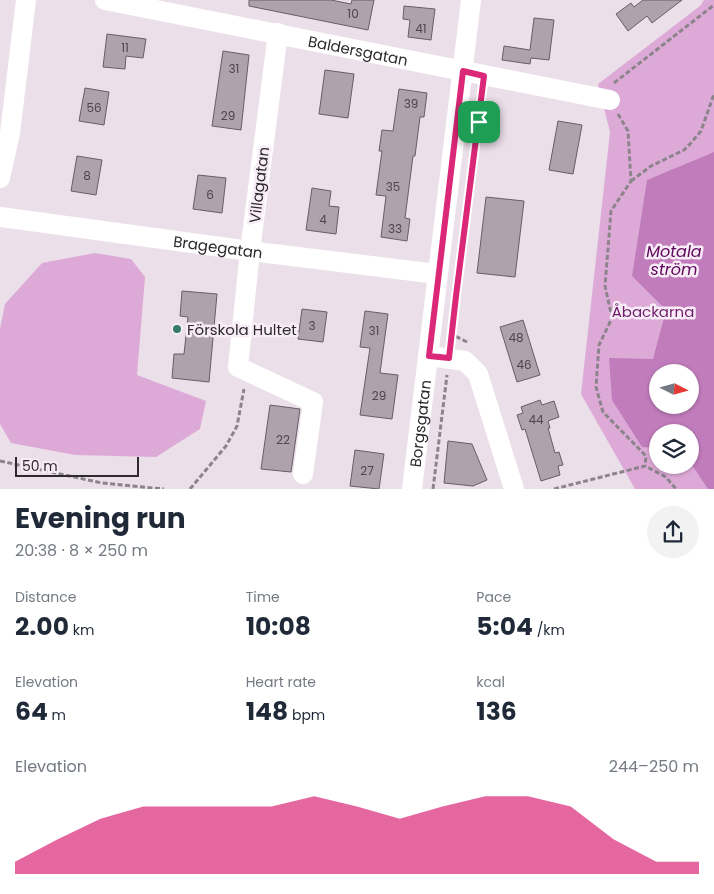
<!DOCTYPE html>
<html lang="en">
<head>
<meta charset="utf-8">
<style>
	body { margin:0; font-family:Poppins,sans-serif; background:#f2f2f3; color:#1f2937; height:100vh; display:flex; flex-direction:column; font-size:19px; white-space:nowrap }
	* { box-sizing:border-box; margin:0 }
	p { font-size:16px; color:#747a83 }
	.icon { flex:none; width:28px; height:28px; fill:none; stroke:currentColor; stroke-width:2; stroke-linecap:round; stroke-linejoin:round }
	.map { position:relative; height:489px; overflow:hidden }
	.sheet { display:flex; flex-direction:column; background:#fff; flex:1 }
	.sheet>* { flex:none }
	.needle { width:32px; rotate:96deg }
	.controls { position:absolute; left:649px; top:364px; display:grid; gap:10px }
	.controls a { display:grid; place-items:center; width:50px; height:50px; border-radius:50%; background:#fff; box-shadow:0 1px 4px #0004; font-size:25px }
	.scale { position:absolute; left:15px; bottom:12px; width:124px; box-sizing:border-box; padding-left:5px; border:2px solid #2d292d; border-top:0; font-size:14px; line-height:18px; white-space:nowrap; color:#2d292d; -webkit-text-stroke:4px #f8ecf6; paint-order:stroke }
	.pin { position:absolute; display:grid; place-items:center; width:42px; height:42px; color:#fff; margin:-21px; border-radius:10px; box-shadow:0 2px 8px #0006 }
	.round { display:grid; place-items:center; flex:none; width:52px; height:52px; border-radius:26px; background:#f2f2f3 }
	.overview { display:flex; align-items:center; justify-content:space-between; height:85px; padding:0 15px }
	h1 { font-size:28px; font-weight:700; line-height:38px }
	.metrics { display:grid; grid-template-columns:repeat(3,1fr); gap:8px; height:85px; padding:5px 15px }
	.metrics div { display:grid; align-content:center }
	.metrics b { font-size:25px; font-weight:700 }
	.metrics small { font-size:14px; font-weight:400 }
	.metrics p { font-size:14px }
	.chart { height:140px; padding:10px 15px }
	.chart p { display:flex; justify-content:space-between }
	.chart svg { width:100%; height:90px; margin-top:5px; fill:#db2777; opacity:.7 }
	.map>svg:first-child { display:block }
	.green { fill:#ddaad8; fill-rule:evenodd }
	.water { fill:#c17cbc; fill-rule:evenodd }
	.building { fill:#aea2ac; stroke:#685e67 }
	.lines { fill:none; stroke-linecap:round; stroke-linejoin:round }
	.path { stroke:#8c848b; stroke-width:3; stroke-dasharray:5 2.5; stroke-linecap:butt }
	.minor { stroke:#fff; stroke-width:20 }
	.route-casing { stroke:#fff; stroke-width:10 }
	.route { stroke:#db2777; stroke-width:6 }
	.poi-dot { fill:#367a6d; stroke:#f8ecf6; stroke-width:2 }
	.labels { text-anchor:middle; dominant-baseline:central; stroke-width:5; stroke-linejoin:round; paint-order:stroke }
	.number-label { font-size:12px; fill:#4d474d }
	.street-label { font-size:15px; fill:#2d292d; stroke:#f8ecf6 }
	.park-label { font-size:15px; fill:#701d6d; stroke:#f8ecf6 }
	.poi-label { font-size:15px; fill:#2d292d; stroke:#f8ecf6; text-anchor:start }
	.water-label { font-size:16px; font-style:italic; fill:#5e055c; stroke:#f8ecf6 }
</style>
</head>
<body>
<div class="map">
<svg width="714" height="489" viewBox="0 0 714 489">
	<rect width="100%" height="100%" fill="#ebdfe9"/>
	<!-- green -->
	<g class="green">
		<path d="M 704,0 L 714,0 L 714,489 L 635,489 L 581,394 L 610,132 L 598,84 L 700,6 ZM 658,372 L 690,372 L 690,405 L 658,405 ZM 658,432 L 690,432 L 690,465 L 658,465 Z"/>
		<path d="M 95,253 L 131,259 L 145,277 L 137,375 L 206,401 L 200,429 L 156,457 L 75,455 L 11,443 L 0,424 L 0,329 L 5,304 L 42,263 Z"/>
	</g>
	<!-- water -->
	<path class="water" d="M 714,152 L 714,489 L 708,489 L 690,462 L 690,432 L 658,432 L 657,448 L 642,447 L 612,400 L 609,358 L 653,359 L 666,310 L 632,276 L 647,180 ZM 658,372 L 690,372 L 690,405 L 658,405 Z"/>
	<!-- building -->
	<g class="building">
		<path d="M 249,0 L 331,0 L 351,4 L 352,0 L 374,0 L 368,30 L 249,6 Z"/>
		<path d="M 643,0 L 682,0 L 652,23 L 647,16 L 628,31 L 616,14 L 631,3 L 634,7 Z"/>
		<path d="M 404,6 L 435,9 L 431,40 L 408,37 L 410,20 L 403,19 Z"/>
		<path d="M 534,18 L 554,20 L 549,60 L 531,58 L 530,64 L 502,60 L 504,46 L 530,50 Z"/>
		<path d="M 107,34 L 146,39 L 143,58 L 126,56 L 125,69 L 103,67 Z"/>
		<path d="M 223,51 L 249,55 L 241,130 L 212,126 Z"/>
		<path d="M 325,70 L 354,74 L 348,118 L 319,114 Z"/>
		<path d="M 85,88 L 109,92 L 104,125 L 79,121 Z"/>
		<path d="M 399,89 L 427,93 L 424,117 L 420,117 L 415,156 L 413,156 L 405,218 L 410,219 L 407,241 L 381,237 L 386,196 L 376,195 L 382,151 L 379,151 L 382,130 L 393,131 Z"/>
		<path d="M 558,121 L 582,125 L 573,174 L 549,170 Z"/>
		<path d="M 77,156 L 102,160 L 96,195 L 71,191 Z"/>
		<path d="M 198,175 L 226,178 L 222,213 L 193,209 Z"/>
		<path d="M 312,188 L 331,191 L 329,206 L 339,207 L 336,234 L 306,230 Z"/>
		<path d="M 486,197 L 524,201 L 515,277 L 477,273 Z"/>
		<path d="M 182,291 L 217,294 L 209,382 L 172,378 L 174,354 L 184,354 L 188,317 L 180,316 Z"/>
		<path d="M 302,309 L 327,312 L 323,342 L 298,339 Z"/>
		<path d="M 365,311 L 388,314 L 380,373 L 398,375 L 392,419 L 360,415 L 370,348 L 360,347 Z"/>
		<path d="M 523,320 L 540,375 L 517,382 L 500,327 Z"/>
		<path d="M 540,400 L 542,405 L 554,401 L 559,417 L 548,421 L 550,428 L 548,428 L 555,453 L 559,452 L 563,465 L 558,466 L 560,475 L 541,481 L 525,429 L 522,430 L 517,415 L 523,413 L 521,407 Z"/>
		<path d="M 270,405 L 300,409 L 291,472 L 261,469 Z"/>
		<path d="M 448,441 L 472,444 L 487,480 L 473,486 L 444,483 Z"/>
		<path d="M 355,450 L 384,454 L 379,489 L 350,486 Z"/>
	</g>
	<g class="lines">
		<!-- path -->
		<g class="path">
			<path d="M 614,83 L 714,5"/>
			<path d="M 618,114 L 628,131 L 631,181 L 611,211 L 605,286 L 612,318 L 599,345 L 596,387 L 603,412 L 646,456 L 645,466"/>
			<path d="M 631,181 L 651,166 L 684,150 L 690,144 L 701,131 L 714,94"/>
			<path d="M 467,342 L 453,335 L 456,296 L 482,91"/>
			<path d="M 0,461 L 102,483 L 164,489"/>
			<path d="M 190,489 L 226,446 L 237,426 L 244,389"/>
			<path d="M 433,489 L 447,375"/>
			<path d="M 554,489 L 645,466 L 666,477 L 676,489"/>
		</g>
		<!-- minor -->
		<g class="minor">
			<path id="s1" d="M 105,0 L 610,100"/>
			<path d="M 278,33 L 250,251 L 238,367 L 313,402 L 303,474"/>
			<path d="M 0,178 L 10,133 L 26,0"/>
			<path id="s2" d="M 0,217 L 250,251 L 437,274"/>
			<path d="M 429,356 L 465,361 L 478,374 L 514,489"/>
			<path id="s3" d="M 412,489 L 471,0"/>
		</g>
	</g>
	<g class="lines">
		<defs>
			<path id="route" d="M 463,71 L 484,76 L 456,296 L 449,358 L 429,356 Z"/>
		</defs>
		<!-- route casing -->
		<use href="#route" class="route-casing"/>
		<!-- route -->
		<use href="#route" class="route"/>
	</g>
	<!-- markers -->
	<circle class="poi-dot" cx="177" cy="329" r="5"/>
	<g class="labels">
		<!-- number labels -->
		<g class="number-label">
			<text x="353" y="13">10</text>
			<text x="421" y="28">41</text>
			<text x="125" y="47">11</text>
			<text x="234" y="68">31</text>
			<text x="411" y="103">39</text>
			<text x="94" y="107">56</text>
			<text x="228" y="115">29</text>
			<text x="87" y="175">8</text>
			<text x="393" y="186">35</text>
			<text x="210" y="194">6</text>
			<text x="323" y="219">4</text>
			<text x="395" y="228">33</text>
			<text x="312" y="325">3</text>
			<text x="374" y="330">31</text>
			<text x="516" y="337">48</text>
			<text x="524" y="364">46</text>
			<text x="379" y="395">29</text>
			<text x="536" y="419">44</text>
			<text x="283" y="439">22</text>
			<text x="367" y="470">27</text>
		</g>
		<!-- street labels -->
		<g class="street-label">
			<text stroke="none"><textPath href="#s1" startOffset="258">Baldersgatan</textPath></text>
			<text transform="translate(259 185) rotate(-83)">Villagatan</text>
			<text stroke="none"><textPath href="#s2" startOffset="220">Bragegatan</textPath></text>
			<text stroke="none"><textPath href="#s3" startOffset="66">Borgsgatan</textPath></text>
		</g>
		<!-- park labels -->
		<g class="park-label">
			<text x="653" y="311">Åbackarna</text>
		</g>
		<!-- poi labels -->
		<g class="poi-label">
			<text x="187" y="329">Förskola Hultet</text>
		</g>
		<!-- water labels -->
		<g class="water-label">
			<text x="674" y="251">Motala<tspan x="674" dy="18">ström</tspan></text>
		</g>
	</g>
</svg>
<div class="controls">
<a><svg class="needle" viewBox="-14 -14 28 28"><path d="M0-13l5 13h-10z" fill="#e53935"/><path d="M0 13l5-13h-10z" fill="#747a83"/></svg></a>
<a><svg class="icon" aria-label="layers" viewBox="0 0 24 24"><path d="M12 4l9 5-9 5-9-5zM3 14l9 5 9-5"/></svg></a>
</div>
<div class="scale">50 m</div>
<div class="pin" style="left:479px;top:122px;background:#1e9e55"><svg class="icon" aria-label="arrive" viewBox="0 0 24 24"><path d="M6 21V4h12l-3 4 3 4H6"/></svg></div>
</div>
<section class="sheet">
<div class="overview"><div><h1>Evening run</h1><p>20:38 · 8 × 250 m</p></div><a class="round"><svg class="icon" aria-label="share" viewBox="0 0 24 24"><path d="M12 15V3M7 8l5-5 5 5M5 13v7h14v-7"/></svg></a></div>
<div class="metrics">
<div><p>Distance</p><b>2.00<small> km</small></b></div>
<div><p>Time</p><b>10:08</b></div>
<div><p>Pace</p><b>5:04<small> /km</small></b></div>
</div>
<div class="metrics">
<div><p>Elevation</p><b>64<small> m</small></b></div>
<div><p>Heart rate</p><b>148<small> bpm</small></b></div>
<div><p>kcal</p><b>136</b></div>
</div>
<div class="chart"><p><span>Elevation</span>244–250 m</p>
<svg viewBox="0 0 160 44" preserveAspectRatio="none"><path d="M0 44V38L10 27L20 17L30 11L40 11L50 11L60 11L70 6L80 11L90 17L100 11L110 6L120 6L130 11L140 27L150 38L160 38V44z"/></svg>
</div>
</section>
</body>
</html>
